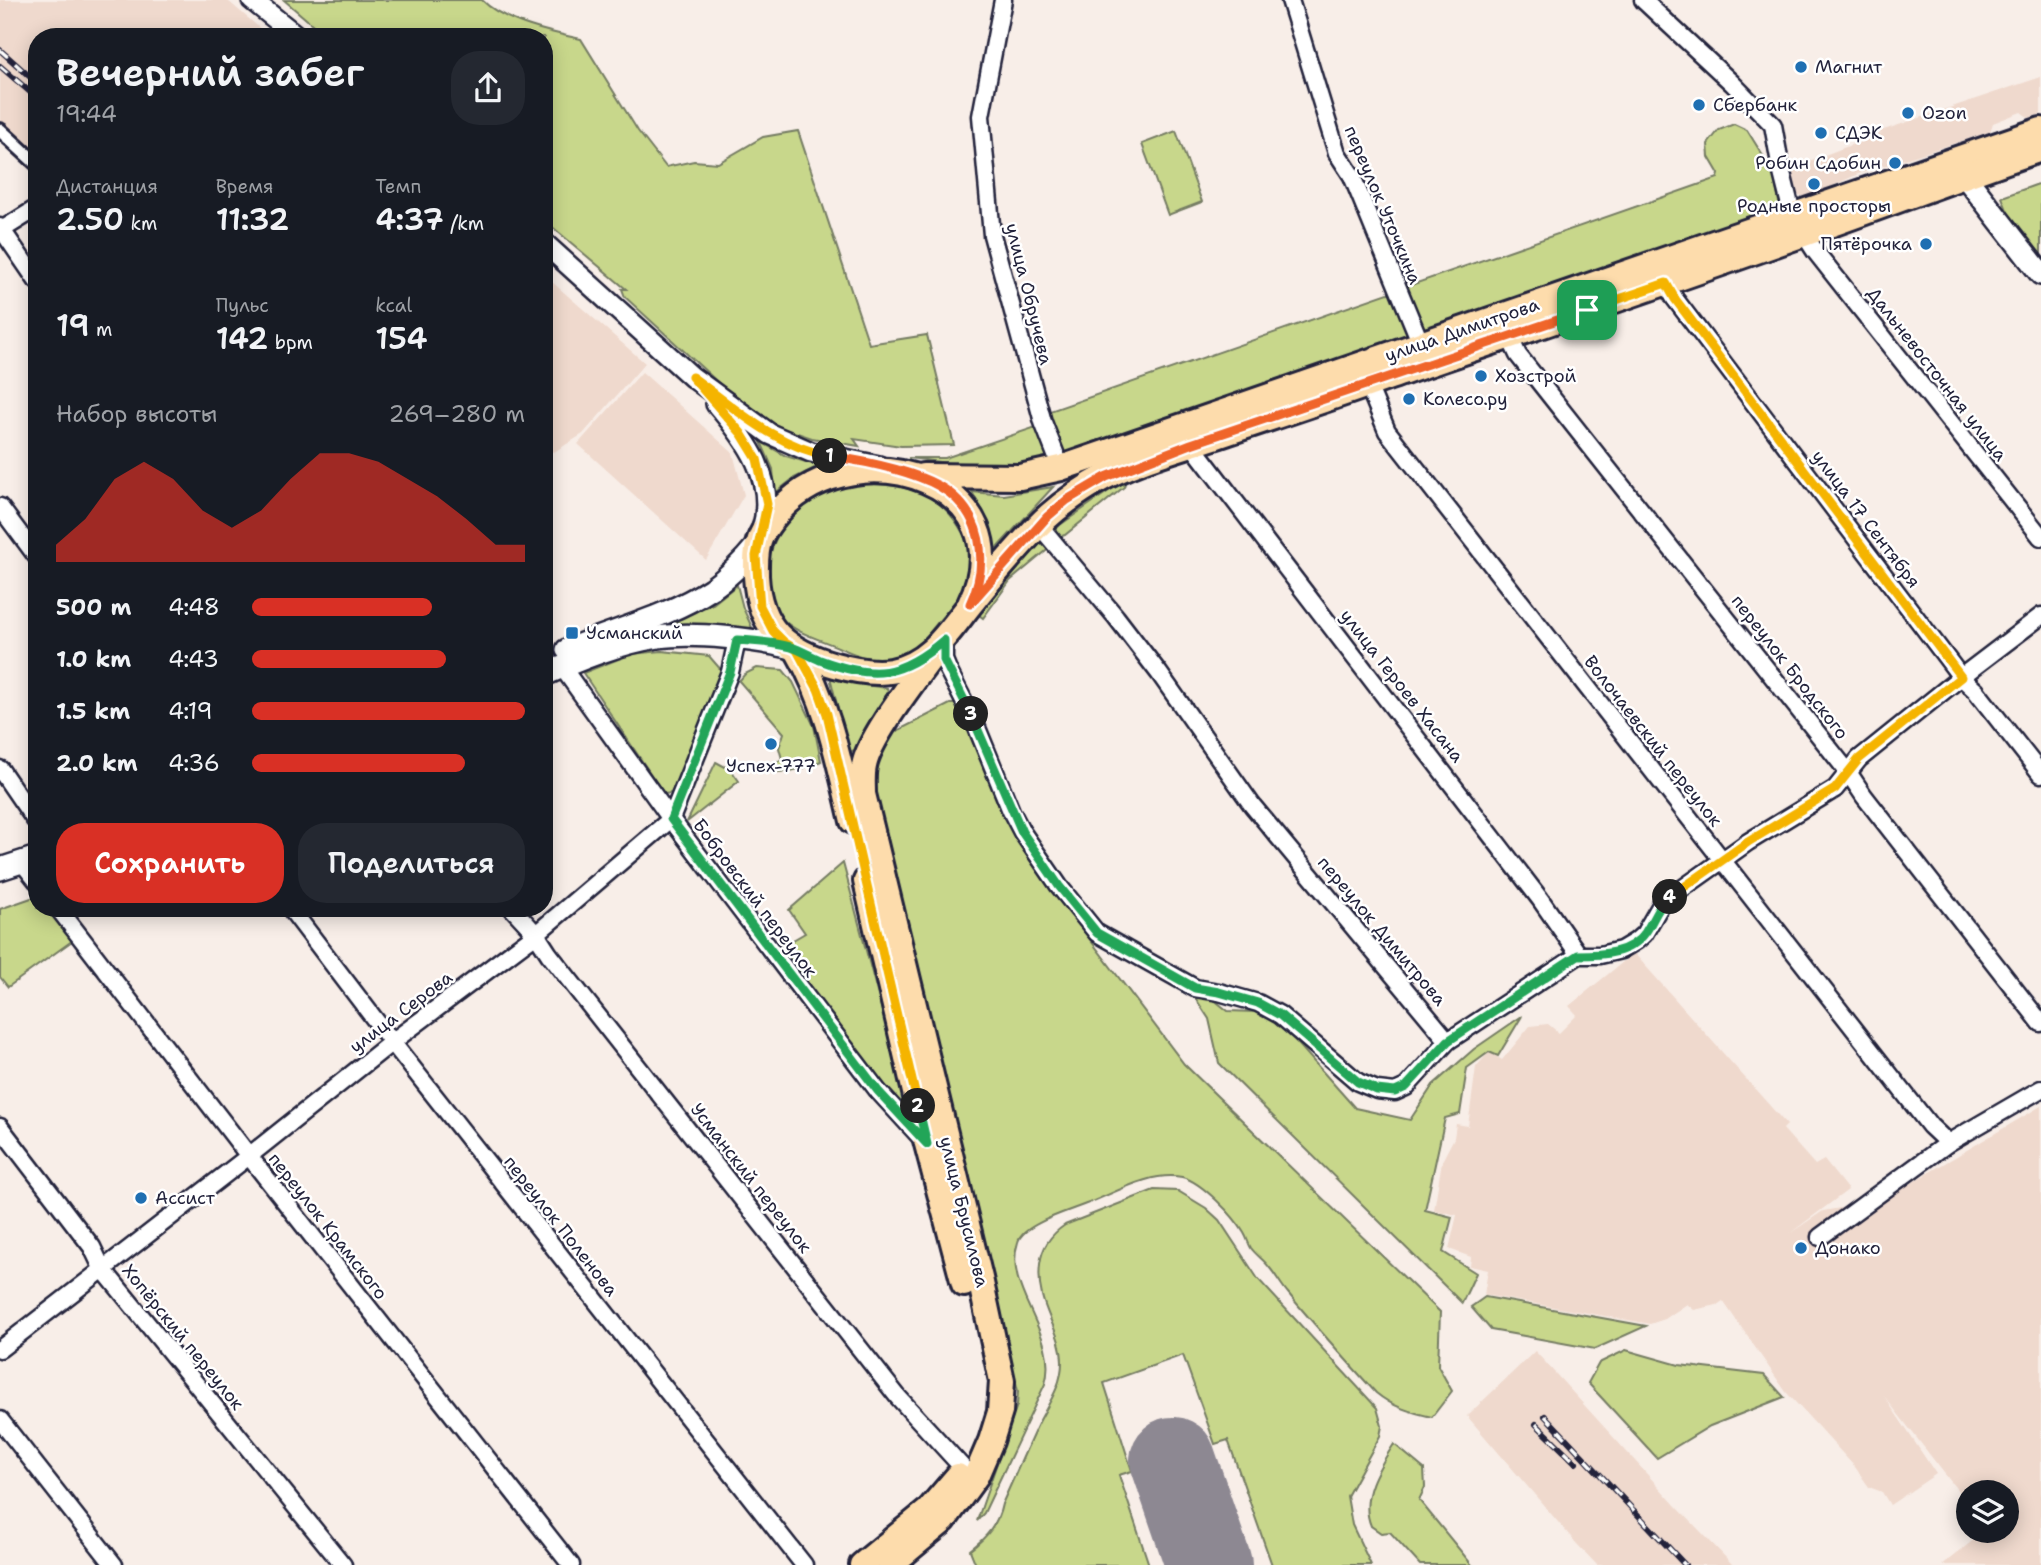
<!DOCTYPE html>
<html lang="ru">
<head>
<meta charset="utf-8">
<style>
	body { margin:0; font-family:"Shantell Sans",sans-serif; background:#242831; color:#f1f3f6; height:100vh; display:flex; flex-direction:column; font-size:26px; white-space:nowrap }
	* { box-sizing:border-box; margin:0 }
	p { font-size:23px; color:#9ea1a6 }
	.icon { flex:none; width:38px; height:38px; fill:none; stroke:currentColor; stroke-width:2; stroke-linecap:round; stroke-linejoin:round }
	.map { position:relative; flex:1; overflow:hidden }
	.side { position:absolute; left:28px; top:28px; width:525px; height:889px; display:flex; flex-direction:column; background:#171b24; border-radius:28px; box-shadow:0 4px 18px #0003 }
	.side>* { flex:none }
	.controls { position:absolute; left:1956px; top:1480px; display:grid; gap:14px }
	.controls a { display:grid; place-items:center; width:63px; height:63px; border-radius:50%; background:#171b24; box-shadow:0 4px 18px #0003; font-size:35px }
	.pin { position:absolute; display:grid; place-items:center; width:60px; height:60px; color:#fff; margin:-30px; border-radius:14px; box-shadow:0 4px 10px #0006 }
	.km { position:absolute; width:35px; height:35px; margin:-18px; border-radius:50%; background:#222; color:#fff; font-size:19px; line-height:35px; text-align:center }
	.round { display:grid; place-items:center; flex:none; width:74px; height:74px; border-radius:28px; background:#242831 }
	.overview { display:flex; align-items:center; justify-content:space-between; height:119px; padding:0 28px }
	h1 { font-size:38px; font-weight:600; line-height:52px }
	.metrics { display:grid; grid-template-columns:repeat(3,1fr); gap:10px; height:119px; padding:7px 28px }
	.metrics div { display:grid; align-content:center }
	.metrics b { font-size:30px; font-weight:600 }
	.metrics small { font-size:19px; font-weight:400 }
	.metrics p { font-size:19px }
	.chart { height:196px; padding:14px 28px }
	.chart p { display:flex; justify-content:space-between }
	.chart svg { width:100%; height:126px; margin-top:7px; fill:#d93025; opacity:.7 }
	.button { display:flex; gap:14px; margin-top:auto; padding:14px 28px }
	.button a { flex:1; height:80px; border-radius:28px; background:#d93025; color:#fff; font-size:28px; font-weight:600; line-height:80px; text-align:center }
	.button a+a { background:#242831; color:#f1f3f6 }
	ul { padding:0 28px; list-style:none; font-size:23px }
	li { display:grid; grid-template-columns:112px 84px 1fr; align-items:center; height:52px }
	li i { height:18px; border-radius:9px; background:#d93025 }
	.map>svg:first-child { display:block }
	.built { fill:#efd9cd }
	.green { fill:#c8d78b; stroke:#757c63; stroke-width:2 }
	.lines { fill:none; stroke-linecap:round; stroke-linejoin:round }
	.runway { stroke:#8d8892; stroke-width:86 }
	.pedestrian-casing { stroke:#22223b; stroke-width:18 }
	.minor-casing { stroke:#22223b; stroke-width:21 }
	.tertiary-casing { stroke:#22223b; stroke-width:24 }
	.secondary-casing { stroke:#22223b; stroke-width:26 }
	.primary-casing { stroke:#22223b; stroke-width:30 }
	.pedestrian { stroke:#fff; stroke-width:12 }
	.minor { stroke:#fff; stroke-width:16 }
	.tertiary { stroke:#fff; stroke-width:19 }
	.secondary { stroke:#fff; stroke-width:21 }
	.primary { stroke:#fddcac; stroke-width:24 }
	.rail-casing { stroke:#22223b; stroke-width:6 }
	.rail { stroke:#fff; stroke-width:3.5; stroke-dasharray:10; stroke-linecap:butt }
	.split-1-casing { stroke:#fff; stroke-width:14 }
	.split-2-casing { stroke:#fff; stroke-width:14 }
	.split-3-casing { stroke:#fff; stroke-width:14 }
	.split-4-casing { stroke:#fff; stroke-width:14 }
	.split-5-casing { stroke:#fff; stroke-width:14 }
	.split-1 { stroke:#f0652b; stroke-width:9 }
	.split-2 { stroke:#f5b400; stroke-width:9 }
	.split-3 { stroke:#22a559; stroke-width:9 }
	.split-4 { stroke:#22a559; stroke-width:9 }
	.split-5 { stroke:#f5b400; stroke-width:9 }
	.poi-dot { fill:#1f6fb2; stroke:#fff; stroke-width:2.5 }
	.labels { text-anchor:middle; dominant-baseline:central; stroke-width:5; stroke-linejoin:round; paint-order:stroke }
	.poi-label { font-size:18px; fill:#22223b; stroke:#fff; text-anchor:start }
	.street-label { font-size:18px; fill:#22223b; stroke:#fff }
</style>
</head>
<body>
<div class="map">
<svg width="2041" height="1565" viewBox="0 0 2041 1565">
	<rect width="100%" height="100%" fill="#f8eee8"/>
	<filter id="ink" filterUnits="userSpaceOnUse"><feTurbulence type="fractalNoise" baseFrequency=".0143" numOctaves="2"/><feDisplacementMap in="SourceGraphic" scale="14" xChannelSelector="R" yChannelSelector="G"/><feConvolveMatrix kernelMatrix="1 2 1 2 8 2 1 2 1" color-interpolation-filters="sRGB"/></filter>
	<g filter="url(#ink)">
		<!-- built -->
		<g class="built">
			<path d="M 0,0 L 227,0 L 270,37 L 37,37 L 37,157 L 0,124 Z"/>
			<path d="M 2041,77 L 2041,114 L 2029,118 L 2021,112 L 1993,123 L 1990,132 L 1858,174 L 1807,198 L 1797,194 L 1794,188 L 1791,168 L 1882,133 L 1872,134 Z"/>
			<path d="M 544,275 L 645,363 L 583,434 L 554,452 L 544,450 Z"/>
			<path d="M 642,372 L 733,453 L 744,495 L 706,560 L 578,444 Z"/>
			<path d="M 1634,953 L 1787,1125 L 1783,1129 L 1815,1165 L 1824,1160 L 1848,1190 L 1789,1234 L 1823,1211 L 1881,1201 L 2041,1106 L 2041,1565 L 1942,1565 L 1985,1531 L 2007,1531 L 2007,1493 L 1969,1493 L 1969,1505 L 1884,1396 L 1936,1474 L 1890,1505 L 1882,1492 L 1869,1487 L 1855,1467 L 1786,1392 L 1723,1301 L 1717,1305 L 1694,1310 L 1687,1304 L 1665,1319 L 1650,1324 L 1484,1295 L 1488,1270 L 1470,1266 L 1471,1257 L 1449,1249 L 1457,1215 L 1434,1210 L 1442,1161 L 1454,1138 L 1456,1124 L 1468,1126 L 1476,1067 L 1489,1052 L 1502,1060 L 1530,1026 L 1548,1024 L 1559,1033 L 1577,1015 L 1569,1006 Z"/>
			<path d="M 1535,1351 L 1676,1506 L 1733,1565 L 1597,1565 L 1576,1543 L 1467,1416 Z"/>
		</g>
		<!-- green -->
		<g class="green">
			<path d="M 284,0 L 482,0 C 503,22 552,33 581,39 L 638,131 L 666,167 L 694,161 L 718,163 L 763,137 L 798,131 L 869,344 L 927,335 L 954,445 L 901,446 L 854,439 L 859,446 L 812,438 L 773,425 L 735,398 L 625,297 L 622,289 L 626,289 L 544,220 L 544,37 L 327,37 Z"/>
			<path d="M 1734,124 L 1747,130 L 1773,172 L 1780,207 L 1061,455 L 1047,412 L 1718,178 L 1719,174 L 1709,157 L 1708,144 L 1719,130 Z"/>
			<path d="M 1176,131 L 1202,202 L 1168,215 L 1142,144 Z"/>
			<path d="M 2041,183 L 2041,262 L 2012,223 L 2002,197 Z"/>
			<path d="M 1042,425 L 1053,457 C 1001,473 960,464 908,458 L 945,458 Z"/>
			<path d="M 761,442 L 786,456 L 819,466 L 794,478 L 775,493 L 773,469 Z"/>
			<path d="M 1126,479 L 1124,487 L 1065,535 L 1058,537 L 1055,530 L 1060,525 Z"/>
			<path d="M 871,483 C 889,485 907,487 923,494 C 954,507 983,553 966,587 C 961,596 950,607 943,616 C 931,630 919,649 901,657 C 881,666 859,656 840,648 C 820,639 794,633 779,616 C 771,606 768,588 768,576 C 766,533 804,494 845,485 C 853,484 863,484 871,483 Z"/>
			<path d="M 1053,487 L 995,550 L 991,526 L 972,492 L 1004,495 Z"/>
			<path d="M 1047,542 L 1052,546 L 1010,581 L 983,618 L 979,615 L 1036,545 Z"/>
			<path d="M 737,585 L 743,608 L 754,632 L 653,628 L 713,604 Z"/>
			<path d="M 662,651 L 709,656 L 722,671 L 672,793 L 664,794 L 583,673 L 631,654 Z"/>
			<path d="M 757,668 L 783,670 L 793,682 L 814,726 L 821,761 C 801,770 784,774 762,771 L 782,759 L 779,748 L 784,733 L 739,681 L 745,674 Z"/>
			<path d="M 835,676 L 865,685 L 887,688 L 888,693 L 855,750 L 849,752 L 830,677 Z"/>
			<path d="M 950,704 L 956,704 L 968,724 L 1002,810 L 1027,856 L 1184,1064 L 1440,1312 L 1438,1366 L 1452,1391 L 1432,1417 C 1410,1412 1393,1407 1376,1393 C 1346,1360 1316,1327 1288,1293 C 1281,1285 1276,1275 1269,1267 C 1264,1260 1256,1255 1251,1248 C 1248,1243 1247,1238 1244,1233 C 1234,1216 1202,1182 1182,1177 C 1150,1171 1115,1193 1086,1204 C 1069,1211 1023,1224 1018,1242 C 1002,1290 1060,1333 1045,1384 L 984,1513 L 977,1521 L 1017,1405 L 1018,1391 L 874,795 L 875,765 L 887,736 Z"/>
			<path d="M 716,762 L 731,770 L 739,781 L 687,822 Z"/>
			<path d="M 843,863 L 911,1121 L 903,1125 L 806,983 L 776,950 L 805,933 L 789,910 Z"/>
			<path d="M 37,896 L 37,908 L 52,908 L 76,938 L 8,987 L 0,977 L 0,909 Z"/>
			<path d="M 1208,995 L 1228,1011 L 1256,1012 L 1277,1020 L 1355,1108 L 1410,1120 L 1433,1085 L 1474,1049 L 1522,1016 L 1498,1056 L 1489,1052 L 1467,1068 L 1460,1114 L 1445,1118 L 1425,1210 L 1452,1217 L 1443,1252 L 1476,1273 L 1462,1303 L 1219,1063 L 1209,1019 L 1194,996 Z"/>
			<path d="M 1154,1190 L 1178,1191 L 1206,1208 L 1219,1220 L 1258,1279 L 1377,1408 L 1382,1426 L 1380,1436 L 1347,1496 L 1352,1525 L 1371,1565 L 1272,1565 L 1228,1440 L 1215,1444 L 1183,1355 L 1104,1383 L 1132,1471 L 1119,1475 L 1149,1565 L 976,1565 L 970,1550 C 987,1537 998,1524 1002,1504 C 1014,1478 1025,1452 1037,1426 C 1047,1405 1062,1387 1062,1362 C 1062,1328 1035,1307 1040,1264 C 1042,1247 1050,1235 1065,1225 Z"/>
			<path d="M 1485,1297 L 1646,1326 L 1595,1349 L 1491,1330 L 1471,1307 Z"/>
			<path d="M 1626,1350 L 1679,1365 L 1764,1375 L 1784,1397 L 1710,1426 L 1657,1458 L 1588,1383 L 1599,1363 Z"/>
			<path d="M 1394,1444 L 1424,1469 L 1425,1487 L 1419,1500 L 1472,1565 L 1420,1565 L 1390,1532 L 1381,1533 L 1371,1526 C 1359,1498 1379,1467 1394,1444 Z"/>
		</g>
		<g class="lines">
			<!-- runway -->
			<path class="runway" d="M 1173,1460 L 1209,1565"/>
			<defs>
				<path id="pedestrian" d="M 0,130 L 37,164"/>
				<g id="minor">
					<path d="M 1003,0 L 981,116 L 992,235 L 1043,422 L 1061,468"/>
					<path d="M 1290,0 L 1337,153 L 1352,176 L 1421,344"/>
					<path d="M 1643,0 L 1732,83 L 1773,125 L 1781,169 L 1793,217"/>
					<path d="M 0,227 L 37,281"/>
					<path d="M 0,231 L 37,208"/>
					<path d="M 1804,234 L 1815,251 L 2041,537"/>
					<path d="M 1666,283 L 1675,299 L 1961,677 L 1976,691 L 2041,774"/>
					<path d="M 1509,336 L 1518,355 L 1848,772 L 1864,796 L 2041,1023"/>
					<path d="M 1368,385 L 1387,431 L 1930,1126 L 1948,1143"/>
					<path d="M 1191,444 L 1540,899 L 1579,955"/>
					<path d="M 0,507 L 37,557"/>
					<path d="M 1039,525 L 1116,617 L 1159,673 L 1252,805 L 1448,1041"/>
					<path d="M 944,640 L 944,660 L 948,670 L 975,723 L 1011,811 L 1022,832 L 1059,886 L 1097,933 L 1195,988 L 1219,992 L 1258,1003 L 1280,1015 L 1358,1082 L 1377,1090 L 1395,1092 L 1406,1087 L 1448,1041 L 1579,955 L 1600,955 L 1621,950 L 1636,941 L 1644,934 L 1662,903 L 1748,842 L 1835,789 L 1859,759 L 1961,677 L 2041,616"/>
					<path d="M 544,654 L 548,659"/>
					<path d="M 562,667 L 671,819 L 878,1091 L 923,1140"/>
					<path d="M 0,769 L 37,823"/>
					<path d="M 22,862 L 37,881"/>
					<path d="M 58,908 L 249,1156 L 571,1565"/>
					<path d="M 290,908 L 392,1042 L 804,1565"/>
					<path d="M 512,908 L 536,934 L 549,954 L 898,1397 L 963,1468"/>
					<path d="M 0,1127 L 92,1247 L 102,1268 L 343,1565"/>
					<path d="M 1820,1237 L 1948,1143 L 2041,1089"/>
					<path d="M 0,1349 L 249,1156 L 392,1042 L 536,934 L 671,819 L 730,672 L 737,640"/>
					<path d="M 0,1420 L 114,1565"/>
				</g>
				<g id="tertiary">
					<path d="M 252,0 L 298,37"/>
					<path d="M 544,243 L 692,377 L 770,434 L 811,452 L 879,466"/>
					<path d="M 716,404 C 747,440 777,480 762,530"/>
				</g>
				<g id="secondary">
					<path d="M 1959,164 L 1964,175 L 2041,274"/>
					<path d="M 567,650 C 614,630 668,617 711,589 C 730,576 744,561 758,544"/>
					<path d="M 544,675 C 580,659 619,643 658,637 C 695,632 756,639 793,648"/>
					<path d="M 0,869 L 37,857"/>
				</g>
				<g id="primary">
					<path d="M 923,476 L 1020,477 L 1061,468 L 2041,130"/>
					<path d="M 970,604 C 1028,484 858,427 781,509 C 773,518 764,528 760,539 C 755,551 756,564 756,576 C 759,629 786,651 835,665 C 853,670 872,674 891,671 C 930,665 950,629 973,601 C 992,576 1013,553 1034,530 C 1051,512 1071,497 1092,484 C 1129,462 1173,450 1214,437 C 1273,417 1332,398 1390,377 C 1528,330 1667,283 1804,234 C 1883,206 1962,176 2041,149"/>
					<path d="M 797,650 C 828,703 839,762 853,821"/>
					<path d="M 866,881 L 927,1144 L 964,1284"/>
					<path d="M 862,1565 L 928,1511 L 958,1476"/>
					<path d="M 890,1565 L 944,1520 L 976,1476 L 991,1441 L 1000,1412 L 1002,1381 L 980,1278 L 863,794 C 863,785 862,775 864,766 C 869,738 913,682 931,657"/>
				</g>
			</defs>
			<!-- pedestrian casing -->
			<use href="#pedestrian" class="pedestrian-casing"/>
			<!-- minor casing -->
			<use href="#minor" class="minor-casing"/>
			<!-- tertiary casing -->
			<use href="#tertiary" class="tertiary-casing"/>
			<!-- secondary casing -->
			<use href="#secondary" class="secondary-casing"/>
			<!-- primary casing -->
			<use href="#primary" class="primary-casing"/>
			<!-- pedestrian -->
			<use href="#pedestrian" class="pedestrian"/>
			<!-- minor -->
			<use href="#minor" class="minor"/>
			<!-- tertiary -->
			<use href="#tertiary" class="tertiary"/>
			<!-- secondary -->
			<use href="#secondary" class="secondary"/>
			<!-- primary -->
			<use href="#primary" class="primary"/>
			<defs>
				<g id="rail">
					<path d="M 0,50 L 37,83"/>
					<path d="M 0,66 L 37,98"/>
					<path d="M 1545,1416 L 1685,1565"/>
					<path d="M 1536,1424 L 1576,1463"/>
				</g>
			</defs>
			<!-- rail casing -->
			<use href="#rail" class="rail-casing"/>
			<!-- rail -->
			<use href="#rail" class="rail"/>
		</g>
	</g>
	<g class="lines" filter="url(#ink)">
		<defs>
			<path id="split-1" d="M 830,456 C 863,461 910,470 939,486 C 983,511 990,562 970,604 L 1047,517 L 1067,500 L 1106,477 L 1191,444 L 1587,310"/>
			<path id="split-2" d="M 830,456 C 775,446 736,409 692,377 L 741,433 L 757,459 L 767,504 L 756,556 L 760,606 L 773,631 L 784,642 L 797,650 L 818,689 L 827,714 L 918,1106"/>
			<path id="split-3" d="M 918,1106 L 927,1144 L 878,1091 L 671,819 L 730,672 L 737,640 C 755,641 773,642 791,647 C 801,650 810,656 820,660 C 874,680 901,677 944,640 L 944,660 L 971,714"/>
			<path id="split-4" d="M 971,714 L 1022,832 L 1059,886 L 1097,933 L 1195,988 L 1219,992 L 1258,1003 L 1280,1015 L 1358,1082 L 1377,1090 L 1395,1092 L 1406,1087 L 1448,1041 L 1578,955 C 1602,955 1630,954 1645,933 C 1654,920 1657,906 1670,897"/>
			<path id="split-5" d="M 1587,310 L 1666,283 L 1675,299 L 1961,677 L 1859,759 L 1835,789 L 1748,842 L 1670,897"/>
		</defs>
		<!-- split-1 casing -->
		<use href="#split-1" class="split-1-casing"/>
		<!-- split-2 casing -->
		<use href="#split-2" class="split-2-casing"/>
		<!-- split-3 casing -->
		<use href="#split-3" class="split-3-casing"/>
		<!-- split-4 casing -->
		<use href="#split-4" class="split-4-casing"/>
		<!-- split-5 casing -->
		<use href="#split-5" class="split-5-casing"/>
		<!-- split-1 -->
		<use href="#split-1" class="split-1"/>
		<!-- split-2 -->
		<use href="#split-2" class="split-2"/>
		<!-- split-3 -->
		<use href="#split-3" class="split-3"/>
		<!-- split-4 -->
		<use href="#split-4" class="split-4"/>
		<!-- split-5 -->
		<use href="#split-5" class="split-5"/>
	</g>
	<!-- markers -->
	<g class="poi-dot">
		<circle cx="1801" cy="67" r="7"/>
		<circle cx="1699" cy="105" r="7"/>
		<circle cx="1908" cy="113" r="7"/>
		<circle cx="1821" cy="133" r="7"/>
		<circle cx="1895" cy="163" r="7"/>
		<circle cx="1814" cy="184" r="7"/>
		<circle cx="1926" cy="244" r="7"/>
		<circle cx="1481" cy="376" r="7"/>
		<circle cx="1409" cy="399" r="7"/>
		<rect x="565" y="626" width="14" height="14" rx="3.5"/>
		<circle cx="771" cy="744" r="7"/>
		<circle cx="141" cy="1198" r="7"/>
		<circle cx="1801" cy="1248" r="7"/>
	</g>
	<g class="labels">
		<!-- poi labels -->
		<g class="poi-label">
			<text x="1815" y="67">Магнит</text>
			<text x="1713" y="105">Сбербанк</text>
			<text x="1922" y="113">Ozon</text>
			<text x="1835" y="133">СДЭК</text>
			<text x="1881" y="163" text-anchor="end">Робин Сдобин</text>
			<text x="1814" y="206" text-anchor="middle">Родные просторы</text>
			<text x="1912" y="244" text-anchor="end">Пятёрочка</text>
			<text x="1495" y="376">Хозстрой</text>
			<text x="1423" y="399">Колесо.ру</text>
			<text x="586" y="633">Усманский</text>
			<text x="771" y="766" text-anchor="middle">Успех-777</text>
			<text x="155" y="1198">Ассист</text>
			<text x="1815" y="1248">Донако</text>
		</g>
		<!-- street labels -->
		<g class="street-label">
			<text transform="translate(1383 205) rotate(67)">переулок Уточкина</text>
			<text transform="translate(1029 294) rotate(76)">улица Обручева</text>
			<text transform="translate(1462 330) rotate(-19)">улица Димитрова</text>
			<text transform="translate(1937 374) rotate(52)">Дальневосточная улица</text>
			<text transform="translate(1866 519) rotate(53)">улица 17 Сентября</text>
			<text transform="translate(1790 667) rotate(52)">переулок Бродского</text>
			<text transform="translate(1402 686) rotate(52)">улица Героев Хасана</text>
			<text transform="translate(1653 741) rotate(52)">Волочаевский переулок</text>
			<text transform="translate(755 898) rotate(53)">Бобровский переулок</text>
			<text transform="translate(1382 931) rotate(50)">переулок Димитрова</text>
			<text transform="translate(401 1012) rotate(-37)">улица Серова</text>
			<text transform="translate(751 1178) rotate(52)">Усманский переулок</text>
			<text transform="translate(964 1212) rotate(76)">улица Брусилова</text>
			<text transform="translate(328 1226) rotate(52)">переулок Крамского</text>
			<text transform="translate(561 1226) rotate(52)">переулок Поленова</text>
			<text transform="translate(183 1337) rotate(51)">Хопёрский переулок</text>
		</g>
	</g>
</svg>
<div class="controls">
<a><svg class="icon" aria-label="layers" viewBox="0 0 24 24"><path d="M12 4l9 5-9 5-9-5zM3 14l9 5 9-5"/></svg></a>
</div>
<div class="pin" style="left:1587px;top:310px;background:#1e9e55"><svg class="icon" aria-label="arrive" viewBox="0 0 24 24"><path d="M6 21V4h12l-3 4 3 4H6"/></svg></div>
<b class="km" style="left:830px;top:456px">1</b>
<b class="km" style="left:918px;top:1106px">2</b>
<b class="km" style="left:971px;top:714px">3</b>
<b class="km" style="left:1670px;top:897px">4</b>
<section class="side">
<div class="overview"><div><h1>Вечерний забег</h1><p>19:44</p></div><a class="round"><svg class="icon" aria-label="share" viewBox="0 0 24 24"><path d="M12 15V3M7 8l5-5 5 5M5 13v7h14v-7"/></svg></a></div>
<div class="metrics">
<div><p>Дистанция</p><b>2.50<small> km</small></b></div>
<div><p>Время</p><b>11:32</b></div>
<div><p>Темп</p><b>4:37<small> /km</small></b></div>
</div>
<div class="metrics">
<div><b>19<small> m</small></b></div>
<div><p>Пульс</p><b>142<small> bpm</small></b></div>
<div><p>kcal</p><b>154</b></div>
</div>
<div class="chart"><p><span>Набор высоты</span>269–280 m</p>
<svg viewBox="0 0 160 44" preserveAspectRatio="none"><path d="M0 44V38L10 29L20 15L30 9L40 15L50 26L60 32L70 26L80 15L90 6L100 6L110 9L120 15L130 21L140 29L150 38L160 38V44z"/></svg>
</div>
<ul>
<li><b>500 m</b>4:48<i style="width:66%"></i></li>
<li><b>1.0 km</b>4:43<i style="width:71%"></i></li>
<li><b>1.5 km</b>4:19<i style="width:100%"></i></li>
<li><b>2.0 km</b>4:36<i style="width:78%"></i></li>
</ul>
<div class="button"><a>Сохранить</a><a>Поделиться</a></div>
</section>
</div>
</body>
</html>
